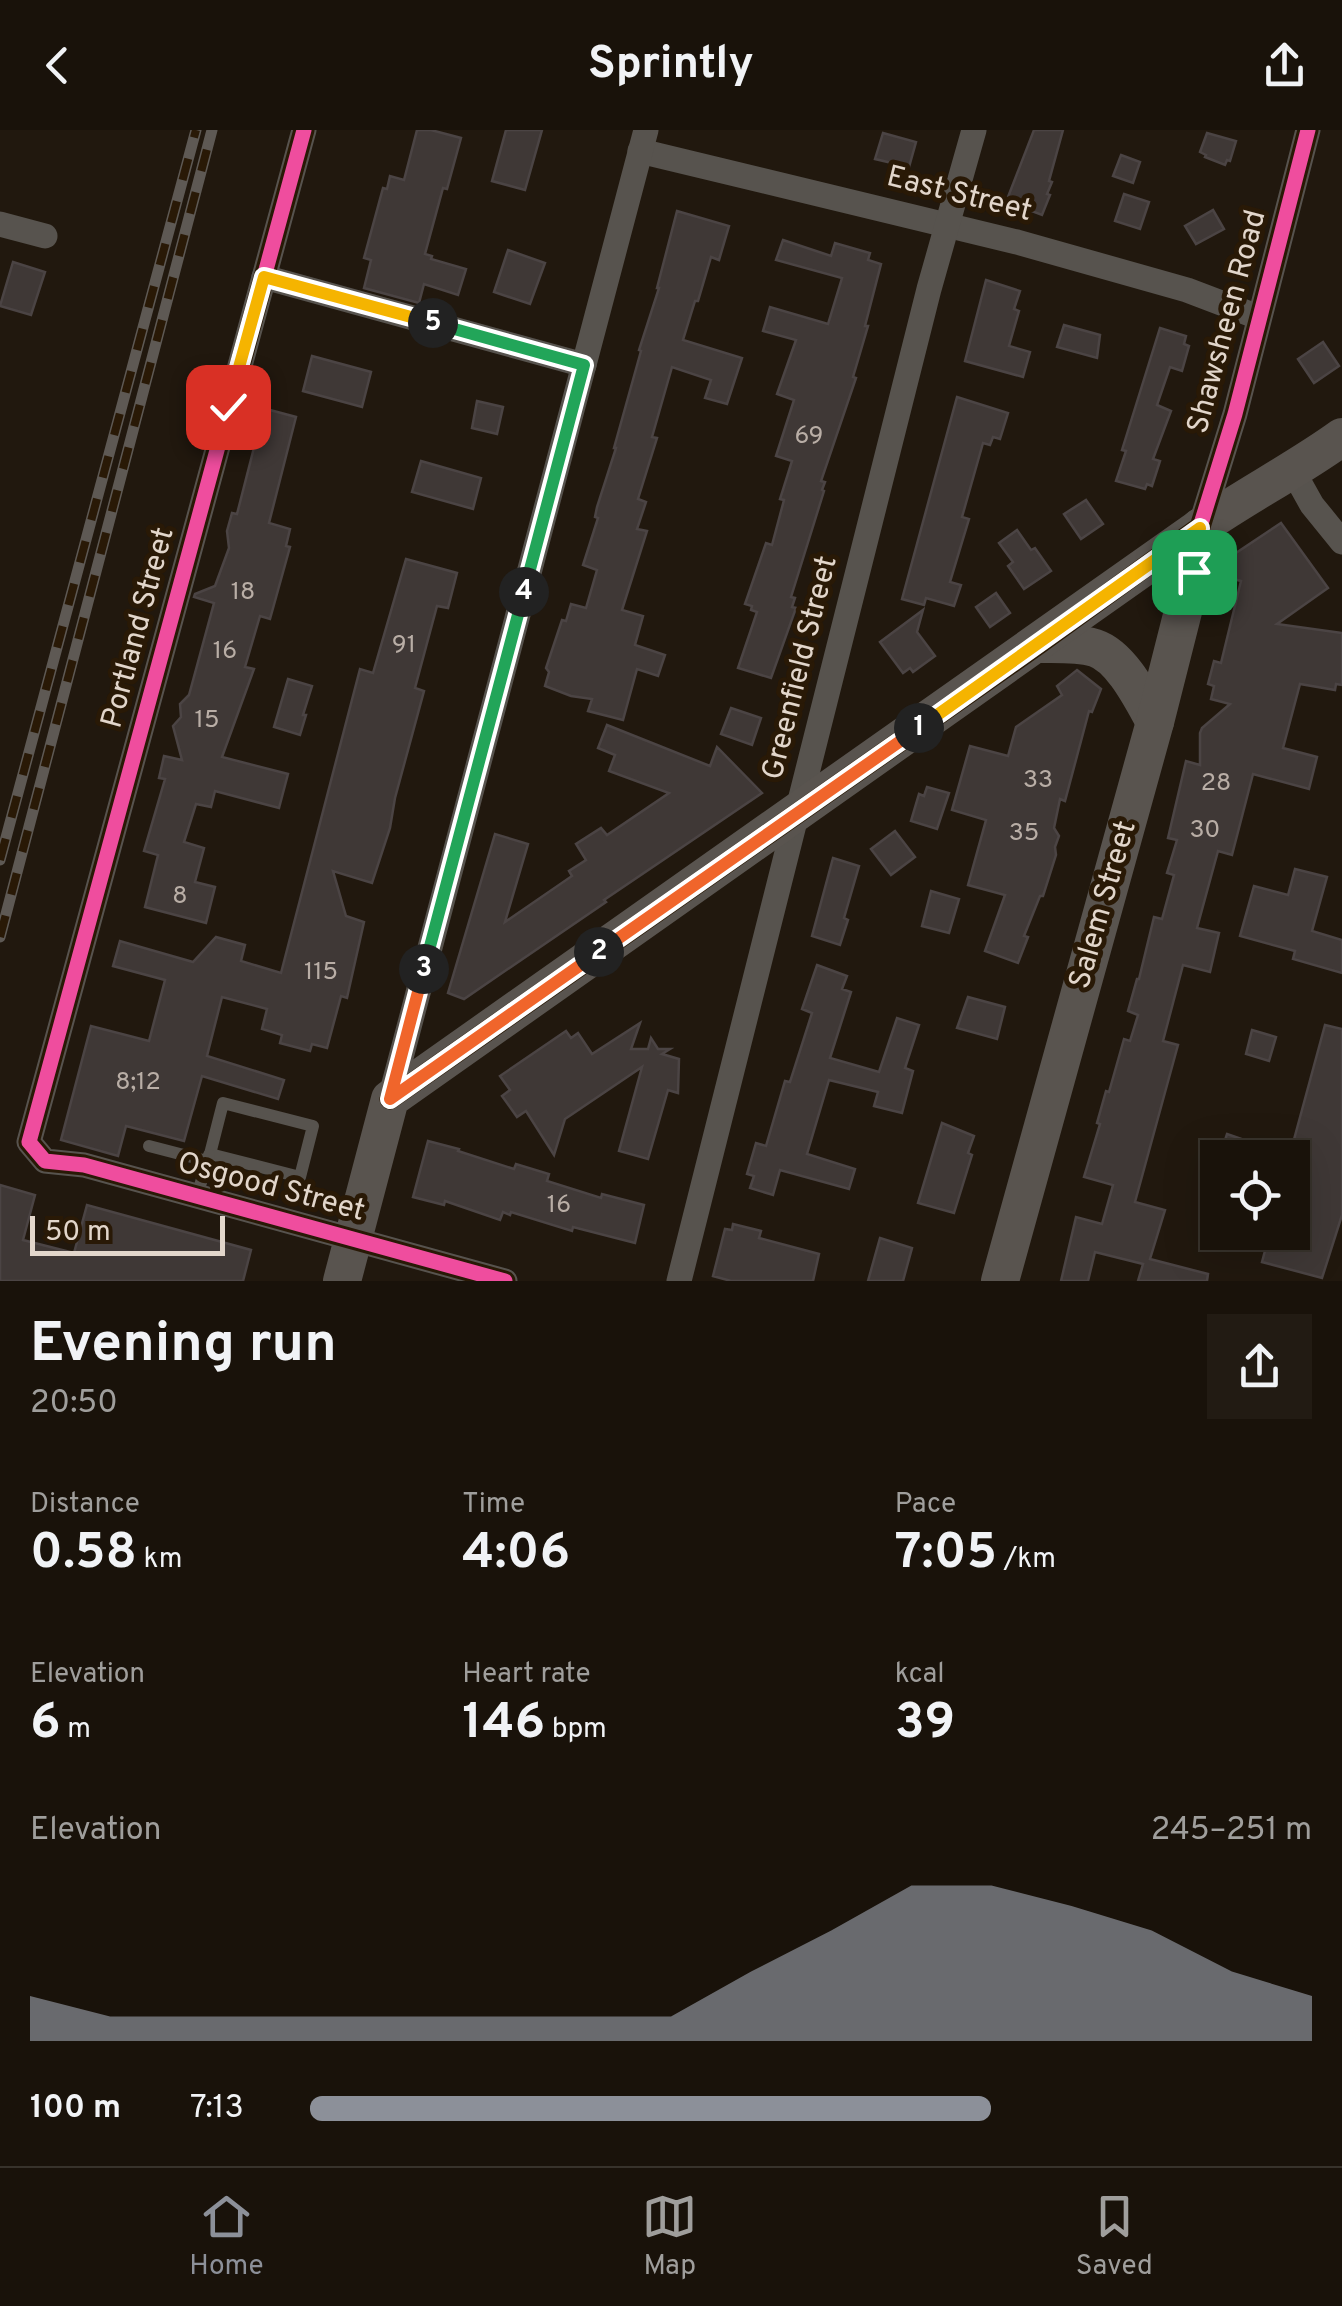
<!DOCTYPE html>
<html lang="en">
<head>
<meta charset="utf-8">
<style>
	body { margin:0; font-family:Overpass,sans-serif; background:#221b13; color:#f1f3f6; height:100vh; display:flex; flex-direction:column; font-size:38px; white-space:nowrap }
	* { box-sizing:border-box; margin:0 }
	p { font-size:32px; color:#9f9e9c }
	.icon { flex:none; width:55px; height:55px; fill:none; stroke:currentColor; stroke-width:2; stroke-linecap:round; stroke-linejoin:round }
	.map { position:relative; height:1151px; overflow:hidden }
	.panel { display:flex; flex-direction:column; background:#19120a; flex:1 }
	.panel>* { flex:none }
	.fabs { position:absolute; left:1200px; top:1010px; display:grid; gap:20px }
	.fabs a { display:grid; place-items:center; width:110px; height:110px; border-radius:0px; background:#19120a; box-shadow:0 10px 40px #0002,0 0 0 2px #37322b; font-size:50px }
	.scale { position:absolute; left:30px; bottom:25px; width:195px; box-sizing:border-box; padding-left:10px; border:5px solid #e2d6cb; border-top:0; font-size:28px; line-height:35px; white-space:nowrap; color:#e2d6cb; -webkit-text-stroke:8px #291906; paint-order:stroke }
	.pin { position:absolute; display:grid; place-items:center; width:85px; height:85px; color:#fff; margin:-42px; border-radius:20px; box-shadow:0 5px 15px #0006 }
	.km { position:absolute; width:50px; height:50px; margin:-25px; border-radius:50%; background:#222; color:#fff; font-size:28px; line-height:50px; text-align:center }
	.round { display:grid; place-items:center; flex:none; width:105px; height:105px; border-radius:0px; background:#221b13 }
	.head { display:flex; align-items:center; justify-content:space-between; height:170px; padding:0 30px }
	h1 { font-size:55px; font-weight:700; line-height:75px }
	.figures { display:grid; grid-template-columns:repeat(3,1fr); gap:15px; height:170px; padding:10px 30px }
	.figures div { display:grid; align-content:center }
	.figures b { font-size:50px; font-weight:700 }
	.figures small { font-size:28px; font-weight:400 }
	.figures p { font-size:28px }
	.chart { height:280px; padding:20px 30px }
	.chart p { display:flex; justify-content:space-between }
	.chart svg { width:100%; height:180px; margin-top:10px; fill:#8c9099; opacity:.7 }
	ul { padding:0 30px; list-style:none; font-size:32px }
	li { display:grid; grid-template-columns:160px 120px 1fr; align-items:center; height:75px }
	li i { height:25px; border-radius:12px; background:#8c9099 }
	header { display:flex; justify-content:space-between; align-items:center; height:130px; padding:0 30px; background:#19120a; font-size:45px; font-weight:700 }
	.menu { display:flex; justify-content:space-around; align-items:center; height:140px; border-top:2px solid #37322b; background:#19120a; font-size:28px; color:#9f9e9c }
	.menu a { display:grid; justify-items:center; gap:5px }
	.menu .active { color:#8c9099 }
	.map>svg:first-child { display:block }
	.building { fill:#3f3836; stroke:#4b4444; stroke-width:2.5 }
	.lines { fill:none; stroke-linecap:round; stroke-linejoin:round }
	.lane { stroke:#57534e; stroke-width:12 }
	.street { stroke:#57534e; stroke-width:25 }
	.secondary { stroke:#59544f; stroke-width:38 }
	.rail-casing { stroke:#5e5954; stroke-width:11 }
	.rail { stroke:#291906; stroke-width:8; stroke-dasharray:22; stroke-linecap:butt }
	.cycleway-casing { stroke:#291906; stroke-width:21 }
	.cycleway { stroke:#ef4d9e; stroke-width:15 }
	.split-1-casing { stroke:#fff; stroke-width:20 }
	.split-2-casing { stroke:#fff; stroke-width:20 }
	.split-3-casing { stroke:#fff; stroke-width:20 }
	.split-4-casing { stroke:#fff; stroke-width:20 }
	.split-5-casing { stroke:#fff; stroke-width:20 }
	.split-6-casing { stroke:#fff; stroke-width:20 }
	.split-1 { stroke:#f5b400; stroke-width:12 }
	.split-2 { stroke:#f0652b; stroke-width:12 }
	.split-3 { stroke:#f0652b; stroke-width:12 }
	.split-4 { stroke:#22a559; stroke-width:12 }
	.split-5 { stroke:#22a559; stroke-width:12 }
	.split-6 { stroke:#f5b400; stroke-width:12 }
	.labels { text-anchor:middle; dominant-baseline:central; stroke-width:10; stroke-linejoin:round; paint-order:stroke }
	.number-label { font-size:25px; fill:#b9aea6 }
	.street-label { font-size:30px; fill:#e2d6cb; stroke:#291906 }
</style>
</head>
<body>
<header><svg class="icon" aria-label="back" viewBox="0 0 24 24"><path d="M15 5l-7 7 7 7"/></svg>Sprintly<svg class="icon" aria-label="share" viewBox="0 0 24 24"><path d="M12 15V3M7 8l5-5 5 5M5 13v7h14v-7"/></svg></header>
<div class="map">
<svg width="1342" height="1151" viewBox="0 0 1342 1151">
	<rect width="100%" height="100%" fill="#21180e"/>
	<!-- building -->
	<g class="building">
		<path d="M 417,0 L 431,0 L 461,8 L 447,59 L 443,58 L 425,124 L 432,126 L 431,129 L 466,139 L 458,165 L 424,154 L 419,173 L 364,158 L 371,130 L 364,128 L 383,58 L 387,59 L 390,46 L 404,50 Z"/>
		<path d="M 506,0 L 542,0 L 525,60 L 492,51 Z"/>
		<path d="M 1034,0 L 1063,0 L 1049,51 L 1052,52 L 1047,64 L 1050,65 L 1042,85 L 1021,77 L 1022,72 L 1008,67 Z"/>
		<path d="M 883,3 L 916,12 L 909,37 L 875,29 Z"/>
		<path d="M 1207,3 L 1236,11 L 1230,31 L 1227,30 L 1225,35 L 1205,27 L 1206,25 L 1200,22 Z"/>
		<path d="M 1121,25 L 1140,32 L 1133,53 L 1113,46 Z"/>
		<path d="M 1124,64 L 1149,72 L 1140,99 L 1115,91 Z"/>
		<path d="M 1213,80 L 1224,99 L 1196,114 L 1185,96 Z"/>
		<path d="M 677,81 L 729,96 L 719,130 L 711,127 L 698,171 L 695,171 L 683,210 L 742,228 L 727,274 L 705,268 L 711,250 L 672,237 L 652,307 L 657,308 L 638,369 L 646,372 L 637,399 L 647,401 L 622,480 L 643,486 L 635,515 L 665,525 L 658,546 L 637,539 L 623,590 L 588,581 L 592,569 L 571,566 L 545,556 L 549,542 L 546,538 L 562,490 L 566,491 L 571,474 L 586,478 L 597,440 L 583,435 L 598,388 L 595,387 L 597,377 L 616,318 L 614,318 L 641,221 L 639,220 L 659,158 L 657,158 Z"/>
		<path d="M 783,110 L 831,126 L 835,113 L 870,123 L 868,130 L 881,134 L 865,196 L 868,196 L 853,247 L 856,248 L 821,351 L 825,352 L 822,360 L 824,361 L 791,467 L 795,468 L 792,477 L 796,478 L 771,548 L 738,538 L 757,482 L 751,480 L 752,476 L 745,474 L 766,413 L 772,415 L 784,370 L 780,369 L 792,331 L 776,326 L 794,270 L 777,264 L 796,210 L 763,201 L 770,177 L 828,194 L 842,148 L 776,130 Z"/>
		<path d="M 508,120 L 545,133 L 530,174 L 494,162 Z"/>
		<path d="M 13,132 L 45,142 L 31,185 L 0,176 Z"/>
		<path d="M 986,150 L 1020,161 L 1014,179 L 1019,181 L 1009,216 L 1030,222 L 1023,247 L 965,231 Z"/>
		<path d="M 1064,195 L 1100,205 L 1097,228 L 1057,217 Z"/>
		<path d="M 1160,198 L 1186,206 L 1184,214 L 1189,216 L 1182,241 L 1170,237 L 1157,275 L 1171,281 L 1153,329 L 1160,331 L 1152,356 L 1147,354 L 1145,359 L 1116,351 L 1126,321 L 1122,320 Z"/>
		<path d="M 1323,212 L 1339,236 L 1314,253 L 1298,229 Z"/>
		<path d="M 312,226 L 371,242 L 362,277 L 303,261 Z"/>
		<path d="M 957,267 L 1008,283 L 1000,309 L 993,307 L 990,315 L 983,313 L 962,387 L 969,389 L 950,452 L 961,455 L 954,476 L 926,468 L 924,475 L 902,469 Z"/>
		<path d="M 477,271 L 503,277 L 497,304 L 472,298 Z"/>
		<path d="M 270,280 L 296,287 L 269,393 L 290,399 L 286,416 L 290,417 L 270,489 L 260,486 L 245,537 L 254,539 L 222,627 L 288,644 L 279,678 L 215,661 L 211,677 L 196,674 L 184,712 L 204,718 L 195,752 L 215,757 L 206,793 L 145,777 L 158,725 L 144,721 L 165,649 L 159,648 L 164,626 L 182,630 L 173,596 L 181,587 L 180,574 L 189,565 L 214,473 L 194,467 L 195,464 L 215,456 L 229,418 L 227,401 L 232,383 L 237,384 L 257,306 L 262,307 Z"/>
		<path d="M 421,331 L 481,348 L 473,379 L 412,362 Z"/>
		<path d="M 1086,370 L 1103,394 L 1081,409 L 1064,384 Z"/>
		<path d="M 1281,393 L 1328,458 L 1277,494 L 1342,503 L 1342,555 L 1336,554 L 1335,560 L 1300,554 L 1283,618 L 1317,627 L 1309,659 L 1253,644 L 1232,725 L 1218,721 L 1197,798 L 1219,803 L 1210,842 L 1183,835 L 1163,911 L 1178,915 L 1135,1072 L 1165,1080 L 1150,1129 L 1208,1144 L 1207,1151 L 1138,1151 L 1143,1134 L 1095,1122 L 1088,1151 L 1061,1151 L 1076,1087 L 1102,1094 L 1113,1055 L 1084,1047 L 1100,994 L 1097,993 L 1106,961 L 1109,962 L 1124,909 L 1130,911 L 1138,885 L 1128,881 L 1137,849 L 1139,849 L 1154,787 L 1162,789 L 1174,745 L 1167,743 L 1177,710 L 1168,708 L 1186,631 L 1200,635 L 1200,603 L 1202,598 L 1230,574 L 1211,569 L 1214,556 L 1208,554 L 1214,531 L 1221,533 L 1241,451 L 1226,447 L 1227,429 Z"/>
		<path d="M 1017,400 L 1031,420 L 1035,418 L 1051,441 L 1024,459 L 1008,436 L 1013,432 L 999,413 Z"/>
		<path d="M 406,429 L 457,443 L 448,478 L 437,476 L 415,558 L 424,561 L 395,668 L 390,698 L 372,753 L 333,741 L 346,786 L 364,792 L 347,868 L 341,866 L 327,918 L 312,914 L 310,921 L 280,913 L 282,905 L 262,899 L 267,879 L 222,867 L 207,926 L 284,950 L 278,969 L 202,946 L 184,1011 L 126,996 L 118,1026 L 61,1010 L 91,896 L 149,911 L 165,850 L 113,836 L 120,811 L 193,832 L 216,807 L 245,815 L 241,831 L 281,843 L 360,539 L 373,543 Z"/>
		<path d="M 996,463 L 1010,483 L 990,497 L 976,477 Z"/>
		<path d="M 923,480 L 917,502 L 935,526 L 913,542 L 910,538 L 903,543 L 880,512 Z"/>
		<path d="M 1077,540 L 1101,559 L 1092,582 L 1089,581 L 1065,671 L 1060,669 L 1054,698 L 1059,706 L 1055,717 L 1056,725 L 1043,766 L 1040,766 L 1024,806 L 1028,807 L 1018,833 L 985,821 L 1005,765 L 968,755 L 986,690 L 952,680 L 970,616 L 1008,626 L 1016,597 L 1062,565 L 1057,556 Z"/>
		<path d="M 288,549 L 312,556 L 303,585 L 306,585 L 300,605 L 274,597 Z"/>
		<path d="M 731,578 L 761,588 L 752,615 L 721,604 Z"/>
		<path d="M 607,595 L 710,636 L 717,617 L 762,663 L 604,770 L 606,772 L 464,869 L 448,863 L 495,704 L 528,714 L 505,792 L 572,746 L 569,741 L 586,730 L 576,714 L 601,698 L 607,705 L 669,663 L 609,641 L 615,625 L 598,618 Z"/>
		<path d="M 927,657 L 949,663 L 937,699 L 911,691 L 919,664 L 924,666 Z"/>
		<path d="M 895,701 L 915,727 L 891,745 L 871,719 Z"/>
		<path d="M 833,728 L 859,736 L 844,788 L 848,790 L 840,815 L 812,806 Z"/>
		<path d="M 1295,739 L 1327,747 L 1312,801 L 1342,810 L 1342,843 L 1293,829 L 1295,821 L 1240,806 L 1254,756 L 1288,765 Z"/>
		<path d="M 931,761 L 959,769 L 949,803 L 922,796 Z"/>
		<path d="M 817,835 L 847,846 L 842,859 L 851,862 L 830,928 L 879,942 L 897,888 L 919,895 L 905,938 L 913,941 L 902,983 L 874,976 L 878,962 L 829,950 L 807,1024 L 855,1039 L 849,1059 L 780,1040 L 773,1065 L 750,1058 L 754,1046 L 747,1044 L 756,1013 L 766,1016 L 785,951 L 790,952 L 812,883 L 802,879 Z"/>
		<path d="M 968,867 L 1005,877 L 997,909 L 957,898 Z"/>
		<path d="M 640,893 L 631,919 L 648,919 L 651,908 L 658,919 L 670,919 L 662,924 L 679,929 L 678,963 L 668,960 L 648,1029 L 619,1021 L 642,937 L 565,989 L 554,1025 L 526,981 L 517,987 L 502,966 L 510,960 L 500,946 L 566,901 L 571,908 L 578,903 L 592,924 Z"/>
		<path d="M 1325,895 L 1342,899 L 1342,1085 L 1322,1148 L 1262,1132 L 1270,1102 L 1292,1102 L 1292,1028 L 1289,1028 Z"/>
		<path d="M 1252,900 L 1276,907 L 1269,931 L 1246,924 Z"/>
		<path d="M 942,993 L 974,1006 L 968,1023 L 972,1025 L 954,1083 L 918,1073 Z"/>
		<path d="M 1227,1004 L 1285,1024 L 1285,1028 L 1219,1028 Z"/>
		<path d="M 428,1011 L 459,1019 L 458,1021 L 514,1039 L 516,1034 L 549,1044 L 547,1051 L 601,1068 L 602,1064 L 644,1075 L 635,1113 L 573,1097 L 572,1101 L 511,1082 L 510,1085 L 503,1082 L 500,1090 L 445,1071 L 444,1075 L 413,1067 Z"/>
		<path d="M 0,1055 L 35,1065 L 23,1110 L 74,1123 L 87,1075 L 251,1120 L 243,1151 L 0,1151 Z"/>
		<path d="M 733,1094 L 761,1101 L 759,1108 L 819,1124 L 813,1151 L 731,1151 L 713,1146 L 725,1099 L 732,1100 Z"/>
		<path d="M 880,1108 L 912,1118 L 903,1151 L 868,1151 Z"/>
	</g>
	<g class="lines">
		<!-- lane -->
		<g class="lane">
			<path d="M 223,973 L 313,996 L 300,1047 L 210,1024 Z"/>
			<path d="M 149,1016 L 207,1031"/>
			<path d="M 197,1066 L 209,1025"/>
		</g>
		<!-- street -->
		<g class="street">
			<path d="M 304,0 L 29,1012 L 45,1031 L 84,1035 L 505,1151"/>
			<path d="M 640,21 L 1017,112 L 1187,160 L 1258,187"/>
			<path d="M 0,94 L 45,106"/>
			<path d="M 264,147 L 584,235"/>
			<path d="M 1293,341 L 1312,375 L 1342,412"/>
			<path d="M 1200,397 L 1235,284 L 1308,0"/>
			<path d="M 390,969 L 646,0"/>
			<path d="M 679,1151 L 929,159 L 974,0"/>
		</g>
		<!-- secondary -->
		<g class="secondary">
			<path d="M 1039,514 C 1057,514 1078,513 1095,518 C 1122,527 1142,569 1155,592"/>
			<path d="M 342,1151 L 390,969 C 659,781 927,591 1195,401 C 1243,367 1295,341 1342,307"/>
			<path d="M 1000,1151 L 1155,592 L 1193,442 L 1200,397"/>
		</g>
		<defs>
			<g id="rail">
				<path d="M 0,730 L 196,0"/>
				<path d="M 0,807 L 212,0"/>
			</g>
		</defs>
		<!-- rail casing -->
		<use href="#rail" class="rail-casing"/>
		<!-- rail -->
		<use href="#rail" class="rail"/>
		<defs>
			<g id="cycleway">
				<path d="M 304,0 L 29,1012 L 45,1031 L 84,1035 L 505,1151"/>
				<path d="M 390,969 L 1039,514 L 1200,397 L 1235,284 L 1308,0"/>
			</g>
		</defs>
		<!-- cycleway casing -->
		<use href="#cycleway" class="cycleway-casing"/>
		<!-- cycleway -->
		<use href="#cycleway" class="cycleway"/>
	</g>
	<g class="lines">
		<defs>
			<path id="split-1" d="M 919,598 L 1200,398 L 1194,442"/>
			<path id="split-2" d="M 599,822 L 919,598"/>
			<path id="split-3" d="M 424,839 L 390,969 L 599,822"/>
			<path id="split-4" d="M 424,839 L 524,462"/>
			<path id="split-5" d="M 433,193 L 584,235 L 524,462"/>
			<path id="split-6" d="M 228,277 L 264,147 L 433,193"/>
		</defs>
		<!-- split-1 casing -->
		<use href="#split-1" class="split-1-casing"/>
		<!-- split-2 casing -->
		<use href="#split-2" class="split-2-casing"/>
		<!-- split-3 casing -->
		<use href="#split-3" class="split-3-casing"/>
		<!-- split-4 casing -->
		<use href="#split-4" class="split-4-casing"/>
		<!-- split-5 casing -->
		<use href="#split-5" class="split-5-casing"/>
		<!-- split-6 casing -->
		<use href="#split-6" class="split-6-casing"/>
		<!-- split-1 -->
		<use href="#split-1" class="split-1"/>
		<!-- split-2 -->
		<use href="#split-2" class="split-2"/>
		<!-- split-3 -->
		<use href="#split-3" class="split-3"/>
		<!-- split-4 -->
		<use href="#split-4" class="split-4"/>
		<!-- split-5 -->
		<use href="#split-5" class="split-5"/>
		<!-- split-6 -->
		<use href="#split-6" class="split-6"/>
	</g>
	<g class="labels">
		<!-- number labels -->
		<g class="number-label">
			<text x="809" y="307">69</text>
			<text x="243" y="463">18</text>
			<text x="404" y="516">91</text>
			<text x="225" y="522">16</text>
			<text x="207" y="591">15</text>
			<text x="1038" y="651">33</text>
			<text x="1216" y="654">28</text>
			<text x="1205" y="701">30</text>
			<text x="1024" y="704">35</text>
			<text x="180" y="767">8</text>
			<text x="321" y="843">115</text>
			<text x="138" y="953">8;12</text>
			<text x="559" y="1076">16</text>
		</g>
		<!-- street labels -->
		<g class="street-label">
			<text transform="translate(959 65) rotate(14)">East Street</text>
			<text transform="translate(1228 192) rotate(-75)">Shawsheen Road</text>
			<text transform="translate(139 498) rotate(-75)">Portland Street</text>
			<text transform="translate(801 538) rotate(-76)">Greenfield Street</text>
			<text transform="translate(1104 775) rotate(-74)">Salem Street</text>
			<text transform="translate(271 1058) rotate(15)">Osgood Street</text>
		</g>
	</g>
</svg>
<div class="fabs">
<a><svg class="icon" aria-label="locate" viewBox="0 0 24 24"><circle cx="12" cy="12" r="6"/><path d="M12 2v4M12 18v4M2 12h4M18 12h4"/></svg></a>
</div>
<div class="scale">50 m</div>
<div class="pin" style="left:1194px;top:442px;background:#1e9e55"><svg class="icon" aria-label="arrive" viewBox="0 0 24 24"><path d="M6 21V4h12l-3 4 3 4H6"/></svg></div>
<div class="pin" style="left:228px;top:277px;background:#d93025"><svg class="icon" aria-label="check" viewBox="0 0 24 24"><path d="M5 12l5 5 9-10"/></svg></div>
<b class="km" style="left:919px;top:598px">1</b>
<b class="km" style="left:599px;top:822px">2</b>
<b class="km" style="left:424px;top:839px">3</b>
<b class="km" style="left:524px;top:462px">4</b>
<b class="km" style="left:433px;top:193px">5</b>
</div>
<section class="panel">
<div class="head"><div><h1>Evening run</h1><p>20:50</p></div><a class="round"><svg class="icon" aria-label="share" viewBox="0 0 24 24"><path d="M12 15V3M7 8l5-5 5 5M5 13v7h14v-7"/></svg></a></div>
<div class="figures">
<div><p>Distance</p><b>0.58<small> km</small></b></div>
<div><p>Time</p><b>4:06</b></div>
<div><p>Pace</p><b>7:05<small> /km</small></b></div>
</div>
<div class="figures">
<div><p>Elevation</p><b>6<small> m</small></b></div>
<div><p>Heart rate</p><b>146<small> bpm</small></b></div>
<div><p>kcal</p><b>39</b></div>
</div>
<div class="chart"><p><span>Elevation</span>245–251 m</p>
<svg viewBox="0 0 160 44" preserveAspectRatio="none"><path d="M0 44V33L10 38L20 38L30 38L40 38L50 38L60 38L70 38L80 38L90 27L100 17L110 6L120 6L130 11L140 17L150 27L160 33V44z"/></svg>
</div>
<ul>
<li><b>100 m</b>7:13<i style="width:68%"></i></li>
</ul>
</section>
<nav class="menu">
<a class="active"><svg class="icon" aria-label="home" viewBox="0 0 24 24"><path d="M3 11l9-7 9 7M6 9v11h12V9"/></svg>Home</a>
<a><svg class="icon" aria-label="map" viewBox="0 0 24 24"><path d="M3 6l6-2 6 2 6-2v14l-6 2-6-2-6 2zM9 4v14M15 6v14"/></svg>Map</a>
<a><svg class="icon" aria-label="saved" viewBox="0 0 24 24"><path d="M7 4h10v16l-5-4-5 4z"/></svg>Saved</a>
</nav>
</body>
</html>
